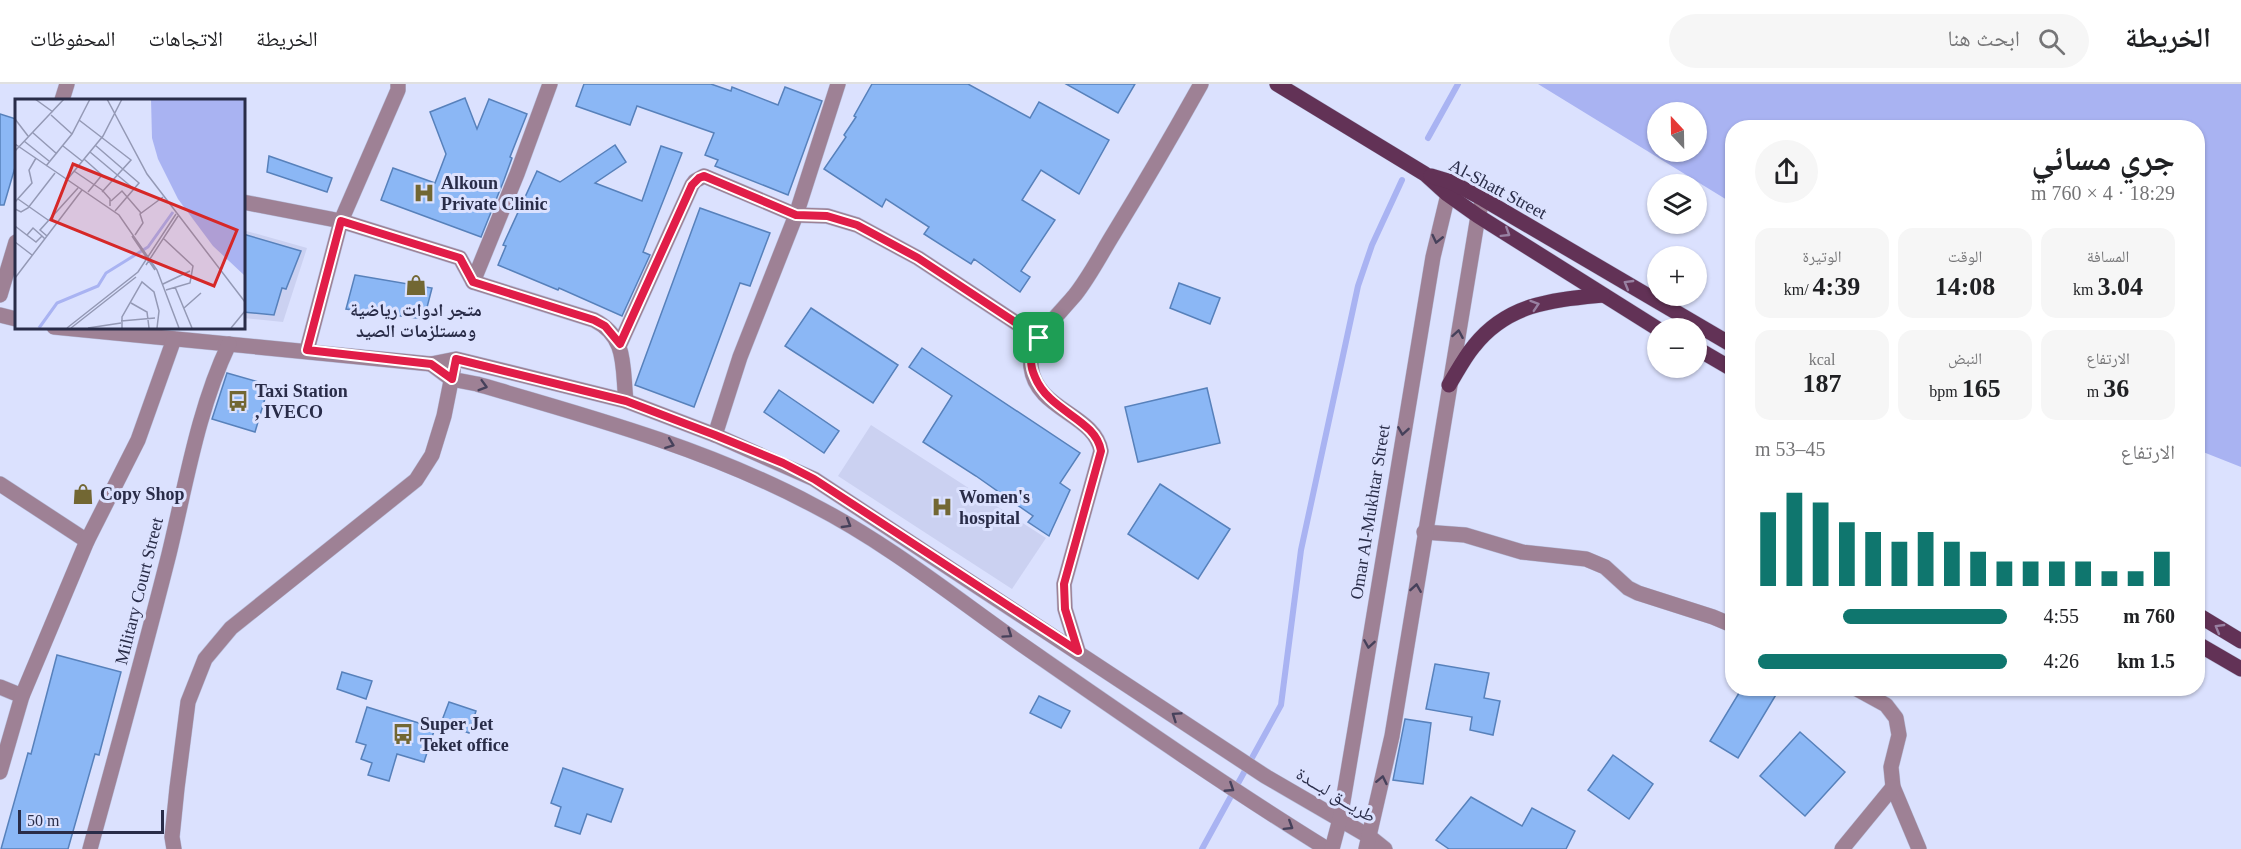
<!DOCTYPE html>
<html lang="ar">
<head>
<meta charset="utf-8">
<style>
	body { margin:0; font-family:"Times New Roman","Noto Naskh Arabic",serif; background:#f6f6f6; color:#202124; direction:rtl; height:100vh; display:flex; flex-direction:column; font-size:22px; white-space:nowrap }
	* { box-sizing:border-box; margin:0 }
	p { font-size:20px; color:#757577 }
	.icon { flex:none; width:33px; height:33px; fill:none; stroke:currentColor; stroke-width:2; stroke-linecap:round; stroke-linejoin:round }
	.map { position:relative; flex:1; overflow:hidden; direction:ltr }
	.panel { position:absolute; left:1725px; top:36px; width:480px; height:576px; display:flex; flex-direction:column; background:#fff; border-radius:24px; box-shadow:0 2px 4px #0004; direction:rtl }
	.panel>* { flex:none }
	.needle { width:39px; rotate:338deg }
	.tools { position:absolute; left:1647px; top:18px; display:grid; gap:12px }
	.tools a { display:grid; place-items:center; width:60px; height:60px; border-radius:50%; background:#fff; box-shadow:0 2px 4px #0004; font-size:30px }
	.scale { position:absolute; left:18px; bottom:15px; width:146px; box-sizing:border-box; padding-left:6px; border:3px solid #292c48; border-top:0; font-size:16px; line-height:21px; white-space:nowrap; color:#292c48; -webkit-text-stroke:4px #dbe1fe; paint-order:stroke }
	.pin { position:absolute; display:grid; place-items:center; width:51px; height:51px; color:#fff; margin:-26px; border-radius:12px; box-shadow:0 3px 9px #0006 }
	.round { display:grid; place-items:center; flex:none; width:63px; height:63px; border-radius:32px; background:#f6f6f6 }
	.overview { display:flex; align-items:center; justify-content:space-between; height:102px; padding:0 30px }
	h1 { font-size:33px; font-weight:800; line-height:45px }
	.figures { display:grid; grid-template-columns:repeat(3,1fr); gap:9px; height:102px; padding:6px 30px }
	.figures div { display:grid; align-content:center; border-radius:15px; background:#f6f6f6; text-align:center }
	.figures b { font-size:26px; font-weight:800 }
	.figures small { font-size:16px; font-weight:400 }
	.figures p { font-size:16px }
	.chart { height:168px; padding:12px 30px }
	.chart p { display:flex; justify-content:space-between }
	.chart svg { width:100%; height:108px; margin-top:6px; stroke:#0f766e; stroke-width:6 }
	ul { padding:0 30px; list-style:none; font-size:20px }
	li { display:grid; grid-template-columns:96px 72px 1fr; align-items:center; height:45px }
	li i { height:15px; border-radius:8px; background:#0f766e }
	header { display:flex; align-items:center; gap:36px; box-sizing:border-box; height:84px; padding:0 30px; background:#fff; border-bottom:2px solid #e0e0e0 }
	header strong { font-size:28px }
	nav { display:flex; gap:33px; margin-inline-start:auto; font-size:21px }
	.search { width:420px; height:54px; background:#f6f6f6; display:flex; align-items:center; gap:15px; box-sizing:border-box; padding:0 21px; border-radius:33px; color:#757577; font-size:22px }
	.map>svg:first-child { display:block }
	.built { fill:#cbd1f1 }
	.water { fill:#a9b3f2; fill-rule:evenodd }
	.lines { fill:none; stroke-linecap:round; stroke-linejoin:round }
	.stream { stroke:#a9b3f2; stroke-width:6 }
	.building { fill:#8bb7f5; stroke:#5781bb; stroke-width:1.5 }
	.minor-casing { stroke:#b7bdda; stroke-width:16 }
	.major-casing { stroke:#b7bdda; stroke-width:16 }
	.minor { stroke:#9e8195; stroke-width:15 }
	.major { stroke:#623256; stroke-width:15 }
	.oneway { stroke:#9881a2 }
	.oneway2 { stroke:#46415b }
	.route-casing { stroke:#fff; stroke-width:12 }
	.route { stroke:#e11d48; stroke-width:8 }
	.labels { text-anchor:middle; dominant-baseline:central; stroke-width:6; stroke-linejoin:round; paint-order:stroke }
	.poi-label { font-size:18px; font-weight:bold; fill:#292c48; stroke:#dbe1fe; text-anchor:start }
	.street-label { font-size:18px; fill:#292c48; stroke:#dbe1fe }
	.inset-river { fill:none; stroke:#a9b3f2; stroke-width:3 }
	.inset-road { fill:none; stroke:#9499b5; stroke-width:1.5 }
	.view { fill:#d62828; fill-opacity:0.15; stroke:#d62828; stroke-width:3 }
	.inset-edge { fill:none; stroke:#292c48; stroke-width:3 }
</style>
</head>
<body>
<header>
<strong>الخريطة</strong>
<div class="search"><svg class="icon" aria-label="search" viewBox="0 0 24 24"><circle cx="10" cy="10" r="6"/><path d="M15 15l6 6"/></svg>ابحث هنا</div>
<nav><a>الخريطة</a><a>الاتجاهات</a><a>المحفوظات</a></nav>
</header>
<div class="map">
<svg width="2241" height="765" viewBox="0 0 2241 765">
	<rect width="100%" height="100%" fill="#dbe1fe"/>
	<!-- built -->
	<g class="built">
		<path d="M 243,146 L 307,164 L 283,238 L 243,234 Z"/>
		<path d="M 871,341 L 1046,454 L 1012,505 L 838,392 Z"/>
	</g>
	<!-- water -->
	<path class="water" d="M 1538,0 L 2241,0 L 2241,383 L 2198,366 L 2198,44 L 1732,44 L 1732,119 ZM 1658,28 L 1696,28 L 1696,68 L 1658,68 Z"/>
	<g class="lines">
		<!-- stream -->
		<g class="stream">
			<path d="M 1428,54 L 1458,0"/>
			<path d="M 1202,765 L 1281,621 L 1301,466 L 1358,202 L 1372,161 L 1402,96"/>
		</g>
	</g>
	<!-- building -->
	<g class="building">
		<path d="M 584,0 L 711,0 L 731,7 L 732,3 L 778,21 L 785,3 L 822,17 L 788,111 L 715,82 L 718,76 L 705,71 L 714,49 L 637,22 L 630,41 L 576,22 Z"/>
		<path d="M 872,0 L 968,0 L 1030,34 L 1039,18 L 1109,56 L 1079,110 L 1041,86 L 1022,116 L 1055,136 L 1021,187 L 1030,193 L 1020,208 L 974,175 L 971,180 L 924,150 L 929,143 L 886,115 L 882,123 L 824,85 L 846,53 L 844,51 L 856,33 L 854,32 Z"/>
		<path d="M 1066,0 L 1135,0 L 1118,29 Z"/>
		<path d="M 465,14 L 477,45 L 489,15 L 527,30 L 510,73 L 512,74 L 504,96 L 481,153 L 381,116 L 393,84 L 435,99 L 446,70 L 430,28 Z"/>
		<path d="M 0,30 L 16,35 L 16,80 L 4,121 L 0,121 Z"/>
		<path d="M 615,61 L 626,78 L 595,99 L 642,117 L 661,62 L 682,69 L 643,168 L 650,171 L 622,232 L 559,204 L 558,206 L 498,181 L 506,162 L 503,161 L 537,87 L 560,98 Z"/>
		<path d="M 269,72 L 332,94 L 327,108 L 267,88 Z"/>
		<path d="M 700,124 L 770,149 L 750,202 L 740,199 L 694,323 L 635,301 Z"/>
		<path d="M 243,150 L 301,167 L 286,205 L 282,204 L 274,231 L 243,228 Z"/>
		<path d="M 355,191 L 432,204 L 424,235 L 346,225 Z"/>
		<path d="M 1179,199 L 1220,214 L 1210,240 L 1170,224 Z"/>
		<path d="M 811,224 L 898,281 L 873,319 L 785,262 Z"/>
		<path d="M 922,264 L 1080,369 L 1060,399 L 1070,406 L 1049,452 L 1028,438 L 1033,432 L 976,392 L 923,358 L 952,312 L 909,283 Z"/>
		<path d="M 227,289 L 269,301 L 255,348 L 212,335 Z"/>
		<path d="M 1207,304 L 1220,359 L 1138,378 L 1125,323 Z"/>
		<path d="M 779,306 L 839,347 L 824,369 L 764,328 Z"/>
		<path d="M 1160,400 L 1230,445 L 1198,495 L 1128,450 Z"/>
		<path d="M 57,571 L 121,588 L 99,671 L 95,670 L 68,765 L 1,765 L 28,669 L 31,670 Z"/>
		<path d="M 1435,580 L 1489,589 L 1484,614 L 1500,617 L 1493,651 L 1470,646 L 1472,633 L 1426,625 Z"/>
		<path d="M 342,588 L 372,597 L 366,615 L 337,605 Z"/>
		<path d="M 1742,604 L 1780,604 L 1738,674 L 1710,657 Z"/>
		<path d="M 1039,612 L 1070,627 L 1061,644 L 1030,629 Z"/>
		<path d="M 449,618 L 476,627 L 469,649 L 441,639 Z"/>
		<path d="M 367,623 L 435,644 L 424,678 L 397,670 L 389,697 L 368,691 L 372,679 L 361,675 L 366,661 L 356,658 Z"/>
		<path d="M 1405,635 L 1431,639 L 1423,700 L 1393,696 Z"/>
		<path d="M 1800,648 L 1845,688 L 1805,732 L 1760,692 Z"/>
		<path d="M 1613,671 L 1653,700 L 1629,735 L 1588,706 Z"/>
		<path d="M 563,684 L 623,705 L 611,738 L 587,730 L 580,750 L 555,742 L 561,723 L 551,719 Z"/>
		<path d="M 1471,713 L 1522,742 L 1532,724 L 1575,747 L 1566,765 L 1449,765 L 1436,756 Z"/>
	</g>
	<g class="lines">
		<defs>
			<g id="minor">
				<path d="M 62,16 L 67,0"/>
				<path d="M 243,118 L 341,137 L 460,174 L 473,198 L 594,236 C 628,253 622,284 626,317"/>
				<path d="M 473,198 L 517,90 L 550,0"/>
				<path d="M 0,211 L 16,158"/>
				<path d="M 0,231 L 16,235"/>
				<path d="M 54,243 L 431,280 L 456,275 L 626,317 L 715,351 L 814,395 L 1265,692 L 1370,753 L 1385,765"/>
				<path d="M 620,260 L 692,101 L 695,97 L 704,92 L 796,131 L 827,132 L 857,141 L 918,174 L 1039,254"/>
				<path d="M 307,266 L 341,137 L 398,6 L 398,0"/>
				<path d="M 431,280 L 451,295 L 477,300 C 591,333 708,365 813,421 C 887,459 953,512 1021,560 C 1122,630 1222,700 1327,765"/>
				<path d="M 715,351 L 740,273 L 796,131 L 838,0"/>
				<path d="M 0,400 L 87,457"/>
				<path d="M 1424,448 L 1465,451 L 1522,468 L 1586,475 L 1605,483 L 1628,504 L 1638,509 L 1713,533 L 1732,541"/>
				<path d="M 1078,567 L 1065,525 L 1064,500 L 1101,367 C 1095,330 1036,326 1031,283 C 1028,258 1060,229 1075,211 C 1090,192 1101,170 1114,149 C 1144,100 1173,50 1201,0"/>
				<path d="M 0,603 L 22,612"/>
				<path d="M 1855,604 L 1886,621 L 1896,634 L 1899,651 L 1891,683 L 1893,703 L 1919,765"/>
				<path d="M 0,688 L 22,612 L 87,457 L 138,356 L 174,255"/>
				<path d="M 90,765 C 117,667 144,569 169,470 C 186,400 198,325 229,260"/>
				<path d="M 174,765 L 172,753 L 177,704 L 188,618 L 205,575 L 231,544 L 416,396 L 432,371 L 444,332 L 453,287"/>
				<path d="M 1332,765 L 1340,735 L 1355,646 L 1433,173 L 1451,98"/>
				<path d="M 1366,765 L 1392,652 L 1478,132 L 1483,115"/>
				<path d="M 1842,765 L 1893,703"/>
			</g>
			<g id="major">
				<path d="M 1277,0 L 1425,90 L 1447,110 L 1478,132 L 1658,245"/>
				<path d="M 1431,92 L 1451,98 L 1483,115 L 1732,261"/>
				<path d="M 1696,264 L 1732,285"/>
				<path d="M 1449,301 C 1457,288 1464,274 1474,262 C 1508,219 1553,216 1603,211"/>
				<path d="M 2198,531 L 2241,557"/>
				<path d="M 2198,560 L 2241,585"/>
			</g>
		</defs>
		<!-- minor casing -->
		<use href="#minor" class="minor-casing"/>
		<!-- major casing -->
		<use href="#major" class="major-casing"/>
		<!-- minor -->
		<use href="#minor" class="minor"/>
		<!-- major -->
		<use href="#major" class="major"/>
	</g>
	<!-- one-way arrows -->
	<defs><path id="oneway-chevron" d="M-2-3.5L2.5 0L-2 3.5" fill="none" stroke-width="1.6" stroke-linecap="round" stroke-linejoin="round" transform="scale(1.5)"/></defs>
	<g class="oneway">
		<use href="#oneway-chevron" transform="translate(1506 149) rotate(32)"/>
		<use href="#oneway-chevron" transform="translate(1628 200) rotate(-150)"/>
		<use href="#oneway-chevron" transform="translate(1535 221) rotate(-18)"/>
		<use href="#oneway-chevron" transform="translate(2219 544) rotate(-150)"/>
	</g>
	<g class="oneway2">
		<use href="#oneway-chevron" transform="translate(1437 155) rotate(103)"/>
		<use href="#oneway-chevron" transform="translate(1458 250) rotate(-80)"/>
		<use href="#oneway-chevron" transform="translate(483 302) rotate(16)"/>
		<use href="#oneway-chevron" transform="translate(1403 347) rotate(99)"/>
		<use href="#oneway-chevron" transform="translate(670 360) rotate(21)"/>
		<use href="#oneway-chevron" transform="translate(847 440) rotate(31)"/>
		<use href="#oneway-chevron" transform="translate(1416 504) rotate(-81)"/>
		<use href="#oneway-chevron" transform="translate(1008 550) rotate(35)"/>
		<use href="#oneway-chevron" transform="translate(1369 560) rotate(99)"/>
		<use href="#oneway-chevron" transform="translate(1176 632) rotate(-146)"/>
		<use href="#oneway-chevron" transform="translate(1382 696) rotate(-78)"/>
		<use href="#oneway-chevron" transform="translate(1230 704) rotate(33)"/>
		<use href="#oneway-chevron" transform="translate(1289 742) rotate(32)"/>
	</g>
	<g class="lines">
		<defs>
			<path id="route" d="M 704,92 L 796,131 L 827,132 L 857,141 L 918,174 L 1039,254 C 1031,268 1028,278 1035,293 C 1049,328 1096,335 1101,367 L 1064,500 L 1065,525 L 1078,567 L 814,395 L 783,379 L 715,351 L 626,317 L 456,275 L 452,295 L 431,280 L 307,266 L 341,137 L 460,174 L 473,198 L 594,236 L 605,242 L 620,260 L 692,101 L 699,94 Z"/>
		</defs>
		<!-- route casing -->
		<use href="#route" class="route-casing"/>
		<!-- route -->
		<use href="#route" class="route"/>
	</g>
	<!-- icons -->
	<defs>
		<symbol id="hospital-bare" viewBox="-9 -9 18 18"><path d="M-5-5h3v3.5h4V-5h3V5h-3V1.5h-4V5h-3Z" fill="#726733" stroke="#dbe1fe" stroke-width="2.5" paint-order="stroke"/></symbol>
		<symbol id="shop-bare" viewBox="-9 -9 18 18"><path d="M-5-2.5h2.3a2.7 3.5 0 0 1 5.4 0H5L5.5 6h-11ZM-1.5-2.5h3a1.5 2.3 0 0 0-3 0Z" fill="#726733" stroke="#dbe1fe" stroke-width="2.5" paint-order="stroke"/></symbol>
		<symbol id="bus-bare" viewBox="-9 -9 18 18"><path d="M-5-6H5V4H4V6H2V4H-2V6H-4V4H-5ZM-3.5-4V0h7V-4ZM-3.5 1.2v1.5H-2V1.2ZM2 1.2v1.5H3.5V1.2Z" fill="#726733" stroke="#dbe1fe" stroke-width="2.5" paint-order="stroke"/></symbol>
	</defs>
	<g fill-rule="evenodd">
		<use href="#hospital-bare" x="409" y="94" width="30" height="30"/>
		<use href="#shop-bare" x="401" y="186" width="30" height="30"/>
		<use href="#bus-bare" x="223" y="302" width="30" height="30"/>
		<use href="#shop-bare" x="68" y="395" width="30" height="30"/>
		<use href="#hospital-bare" x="927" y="408" width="30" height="30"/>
		<use href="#bus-bare" x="388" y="635" width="30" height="30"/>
	</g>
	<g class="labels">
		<!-- poi labels -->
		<g class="poi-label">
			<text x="441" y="99">Alkoun<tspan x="441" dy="21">Private Clinic</tspan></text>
			<text x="416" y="226" text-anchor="middle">متجر ادوات رياضية<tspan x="416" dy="21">ومستلزمات الصيد</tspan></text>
			<text x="255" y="307">Taxi Station<tspan x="255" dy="21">, IVECO</tspan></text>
			<text x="100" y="410">Copy Shop</text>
			<text x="959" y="413">Women's<tspan x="959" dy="21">hospital</tspan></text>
			<text x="420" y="640">Super Jet<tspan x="420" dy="21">Teket office</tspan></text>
		</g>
		<!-- street labels -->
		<g class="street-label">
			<text transform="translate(1498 105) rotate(28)">Al-Shatt Street</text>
			<text transform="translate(1370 428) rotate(-81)">Omar Al-Mukhtar Street</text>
			<text transform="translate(139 507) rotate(-76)">Military Court Street</text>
			<text transform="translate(1336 711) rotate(31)">طريـــق لبـــدة</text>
		</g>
	</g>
	<!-- overview -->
	<g transform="translate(15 15)">
		<rect width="230" height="230" fill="#dbe1fe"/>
		<path d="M 136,0 L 229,0 L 229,176 L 198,147 L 163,100 L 143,60 L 137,39 Z" fill="#a9b3f2"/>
		<path class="inset-river" d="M 24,229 L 42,204 L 83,187 L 91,174 L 133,148 L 158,113"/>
		<path class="inset-road" d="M 20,0 L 38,13M 92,0 L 132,75 L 230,203M 36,16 L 57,35M 0,20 L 13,37M 64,21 L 116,61 L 87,93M 17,33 L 42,55M 9,42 L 34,62M 0,45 L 104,116 L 142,171 L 164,229M 80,46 L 124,84 L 100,112M 48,47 L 67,62M 0,52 L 49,0M 75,53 L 119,90M 69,60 L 87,76 L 73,93M 31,67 L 57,35 L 75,0M 59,72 L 87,91 L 95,100 L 95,107M 51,82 L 88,37 L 107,0M 3,100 L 33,121M 96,102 L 107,92 L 126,114M 0,103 L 17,84 L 14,71 L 21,59M 0,110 L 6,113 L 13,109 L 40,74M 0,127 L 21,143 L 27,137 L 30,140M 12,136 L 18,129 L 27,137M 120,136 L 128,124 L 125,115 L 148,98M 32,137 L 25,131 L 63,89M 117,137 L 140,171M 149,140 L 178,167 L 175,184 L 151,191M 0,143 L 17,156M 131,166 L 163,117M 0,179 L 67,91M 148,185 L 175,172M 160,188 L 177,229M 116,204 L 132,213 L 134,229M 169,209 L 186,194M 106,222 L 140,219M 52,229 L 123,173 L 161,115M 56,229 L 121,178M 73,229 L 106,224M 107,229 L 107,218 L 127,183 L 139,193 L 144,212 L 142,229M 216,229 L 230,212"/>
		<path class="view" d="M 58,65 L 222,131 L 199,187 L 36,121 Z"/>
		<rect width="230" height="230" class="inset-edge"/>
	</g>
</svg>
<div class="tools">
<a><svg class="needle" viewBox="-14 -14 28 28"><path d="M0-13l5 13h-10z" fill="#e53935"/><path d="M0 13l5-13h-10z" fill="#757577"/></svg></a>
<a><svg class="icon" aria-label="layers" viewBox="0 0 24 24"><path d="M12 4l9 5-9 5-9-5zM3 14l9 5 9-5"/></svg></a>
<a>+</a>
<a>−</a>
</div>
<div class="scale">50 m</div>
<div class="pin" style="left:1039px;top:254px;background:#1e9e55"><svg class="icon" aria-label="arrive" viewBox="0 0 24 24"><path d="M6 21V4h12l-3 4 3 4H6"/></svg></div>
<section class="panel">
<div class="overview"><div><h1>جري مسائي</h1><p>18:29 · 4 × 760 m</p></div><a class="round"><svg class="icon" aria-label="share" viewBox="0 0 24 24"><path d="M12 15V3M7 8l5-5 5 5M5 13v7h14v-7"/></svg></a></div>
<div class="figures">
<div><p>المسافة</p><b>3.04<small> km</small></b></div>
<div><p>الوقت</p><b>14:08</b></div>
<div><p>الوتيرة</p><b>4:39<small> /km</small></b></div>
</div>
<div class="figures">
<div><p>الارتفاع</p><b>36<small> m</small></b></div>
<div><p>النبض</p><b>165<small> bpm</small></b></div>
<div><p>kcal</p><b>187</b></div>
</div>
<div class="chart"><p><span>الارتفاع</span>45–53 m</p>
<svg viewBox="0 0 160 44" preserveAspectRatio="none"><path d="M5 44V14M15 44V6M25 44V10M35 44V18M45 44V22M55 44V26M65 44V22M75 44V26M85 44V30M95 44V34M105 44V34M115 44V34M125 44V34M135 44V38M145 44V38M155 44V30"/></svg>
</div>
<ul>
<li><b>760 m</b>4:55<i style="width:65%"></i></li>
<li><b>1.5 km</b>4:26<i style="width:99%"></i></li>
</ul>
</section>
</div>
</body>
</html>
